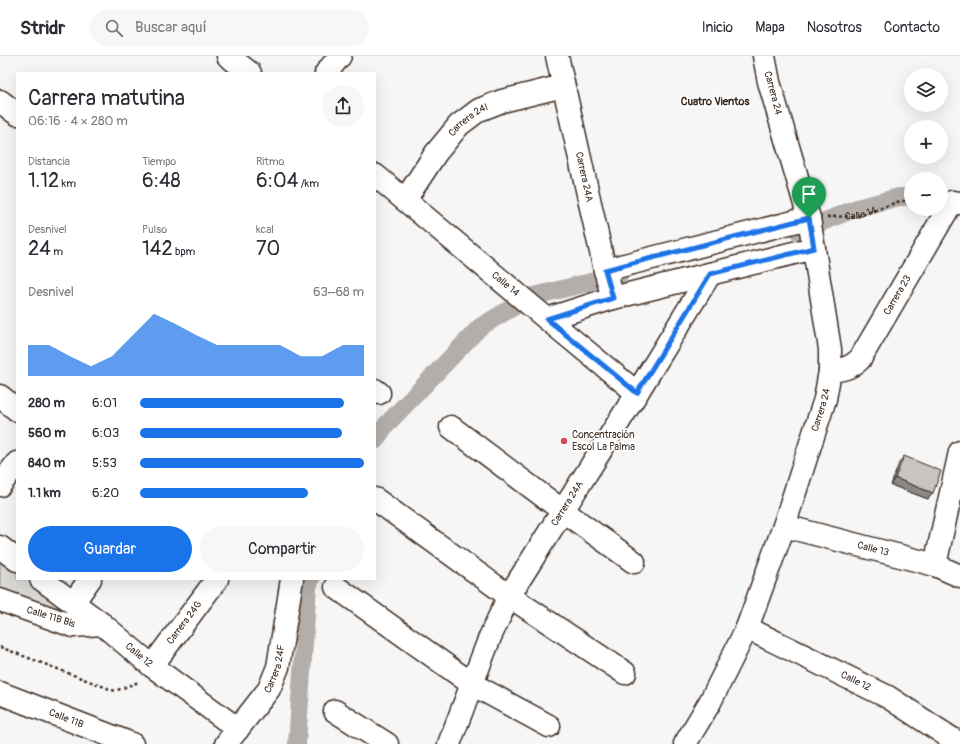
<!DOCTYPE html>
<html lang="es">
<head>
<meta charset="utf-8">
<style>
	body { margin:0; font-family:Pangolin,sans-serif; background:#f7f7f7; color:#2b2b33; height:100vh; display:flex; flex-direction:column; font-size:15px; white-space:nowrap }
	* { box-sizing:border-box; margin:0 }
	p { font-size:13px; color:#7c7c81 }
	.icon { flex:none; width:22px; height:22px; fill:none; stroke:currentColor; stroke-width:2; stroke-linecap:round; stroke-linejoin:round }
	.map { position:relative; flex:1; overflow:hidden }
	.sheet { position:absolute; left:16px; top:16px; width:360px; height:508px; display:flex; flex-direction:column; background:#fff; border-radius:0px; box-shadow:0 4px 16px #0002 }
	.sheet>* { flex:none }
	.controls { position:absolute; left:904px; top:12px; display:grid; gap:8px }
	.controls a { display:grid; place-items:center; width:44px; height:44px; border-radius:50%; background:#fff; box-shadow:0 4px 16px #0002; font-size:20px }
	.pin { position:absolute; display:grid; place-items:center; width:34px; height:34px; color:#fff; margin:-41px -17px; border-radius:50% 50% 50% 0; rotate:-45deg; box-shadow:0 0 4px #0007 }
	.pin .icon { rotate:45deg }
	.round { display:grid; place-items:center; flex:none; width:42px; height:42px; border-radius:21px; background:#f7f7f7 }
	.overview { display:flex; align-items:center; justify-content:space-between; height:68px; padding:0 12px }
	h1 { font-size:22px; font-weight:600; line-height:30px }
	.metrics { display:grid; grid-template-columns:repeat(3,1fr); gap:6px; height:68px; padding:4px 12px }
	.metrics div { display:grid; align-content:center }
	.metrics b { font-size:20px; font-weight:600 }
	.metrics small { font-size:11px; font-weight:400 }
	.metrics p { font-size:11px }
	.chart { height:112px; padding:8px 12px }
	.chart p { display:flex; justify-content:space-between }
	.chart svg { width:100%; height:72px; margin-top:4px; fill:#1a73e8; opacity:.7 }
	.cta { display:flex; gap:8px; margin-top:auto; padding:8px 12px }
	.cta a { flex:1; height:46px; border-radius:24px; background:#1a73e8; color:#fff; font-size:16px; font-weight:600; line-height:46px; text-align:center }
	.cta a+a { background:#f7f7f7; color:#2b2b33 }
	ul { padding:0 12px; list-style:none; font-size:13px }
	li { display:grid; grid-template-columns:64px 48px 1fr; align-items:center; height:30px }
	li i { height:10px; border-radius:5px; background:#1a73e8 }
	header { display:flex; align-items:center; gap:24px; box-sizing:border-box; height:56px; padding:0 20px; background:#fff; border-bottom:1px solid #e1e1e2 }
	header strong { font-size:19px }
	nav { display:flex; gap:22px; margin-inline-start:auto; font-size:14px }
	.search { width:280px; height:36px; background:#f7f7f7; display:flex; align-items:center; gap:10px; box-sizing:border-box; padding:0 14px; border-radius:22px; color:#7c7c81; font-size:15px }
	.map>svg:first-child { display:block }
	.green { fill:#dbd9d6; stroke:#8b827a }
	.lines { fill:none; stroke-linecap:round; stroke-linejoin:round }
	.canal { stroke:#b4aeaa; stroke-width:18 }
	.minor-casing { stroke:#3b2a1e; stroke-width:25 }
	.path { stroke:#3b2a1e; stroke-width:2.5; stroke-dasharray:3 3; stroke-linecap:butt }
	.minor { stroke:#fff; stroke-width:22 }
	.wall { fill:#ada8a6; stroke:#3b2a1e }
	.shaded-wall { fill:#8d8887; stroke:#3b2a1e }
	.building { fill:#c9c3c1; stroke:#3b2a1e }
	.route-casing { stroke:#fff; stroke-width:8 }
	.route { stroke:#1a73e8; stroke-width:5 }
	.poi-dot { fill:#d1495b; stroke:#fff; stroke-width:1.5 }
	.labels { text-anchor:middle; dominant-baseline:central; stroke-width:3.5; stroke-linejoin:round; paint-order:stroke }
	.street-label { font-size:10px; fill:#3b2a1e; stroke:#fff }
	.poi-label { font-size:10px; fill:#3b2a1e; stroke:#fff; text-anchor:start }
	.neighbourhood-label { font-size:11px; font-weight:bold; fill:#3b2a1e; stroke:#fff }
</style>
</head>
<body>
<header>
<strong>Stridr</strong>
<div class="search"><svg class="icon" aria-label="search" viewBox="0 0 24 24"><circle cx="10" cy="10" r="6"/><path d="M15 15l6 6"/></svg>Buscar aquí</div>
<nav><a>Inicio</a><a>Mapa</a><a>Nosotros</a><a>Contacto</a></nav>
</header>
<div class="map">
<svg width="960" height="688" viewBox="0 0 960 688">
	<rect width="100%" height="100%" fill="#f7f6f6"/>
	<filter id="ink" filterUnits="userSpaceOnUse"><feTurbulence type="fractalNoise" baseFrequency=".025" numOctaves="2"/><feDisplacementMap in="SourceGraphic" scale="8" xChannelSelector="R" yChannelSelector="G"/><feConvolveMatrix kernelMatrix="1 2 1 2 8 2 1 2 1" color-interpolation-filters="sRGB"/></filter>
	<g filter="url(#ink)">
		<!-- green -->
		<path class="green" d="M 0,491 L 17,504 L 17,523 L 42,523 L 102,568 L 0,544 Z"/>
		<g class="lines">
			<!-- canal -->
			<g class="canal">
				<path d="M 797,174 L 810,171 L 857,152 L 899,141 L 911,141"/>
				<path d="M 375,385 L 386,369 L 480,271 L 530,241 L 619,219"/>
				<path d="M 297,688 L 308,530 L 311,523"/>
			</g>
			<defs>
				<g id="minor">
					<path d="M 228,0 L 250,17"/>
					<path id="s2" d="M 557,0 L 605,214 L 613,242"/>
					<path d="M 326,17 L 340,0"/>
					<path d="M 0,45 L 17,58"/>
					<path id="s3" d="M 375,119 L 547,263 L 637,337"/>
					<path id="s4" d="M 405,144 L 436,97 L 459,69 L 479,54 L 502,45 L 563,30"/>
					<path d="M 605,214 L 809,162"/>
					<path d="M 547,263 L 613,242 L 814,192"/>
					<path id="s5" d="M 830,315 C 844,313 849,313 860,303 L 952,146 L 960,147"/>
					<path d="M 375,334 L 379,337"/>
					<path d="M 0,340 L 17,354"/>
					<path d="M 451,371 L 563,455 L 634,506"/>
					<path d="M 0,429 L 17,407"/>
					<path d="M 375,443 L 509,540 L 625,617"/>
					<path id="s6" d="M 784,470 L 935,509 L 960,520"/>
					<path d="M 0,491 L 17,504"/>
					<path d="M 935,509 L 960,396"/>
					<path id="s7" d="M 41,523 L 102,568 L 152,610 L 238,673"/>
					<path d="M 336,531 L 472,628 L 549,670"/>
					<path d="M 0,544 L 73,570 L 102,568"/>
					<path d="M 73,547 L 90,523"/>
					<path id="s8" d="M 747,572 L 888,641 L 960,688"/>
					<path id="s9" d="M 152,610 L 217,523"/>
					<path id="s10" d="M 0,637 L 132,688"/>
					<path d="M 335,655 L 387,688"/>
					<path id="s11" d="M 226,688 L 269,633 L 278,611 L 292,523"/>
					<path id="s12" d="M 449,688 L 490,581 L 509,540 L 637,337 L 710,218"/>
					<path id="s13" d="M 685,688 L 710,646 L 747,572 L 784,470 L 825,343 L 830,315 L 830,293 L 809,162 L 769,26 L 764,0"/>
				</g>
			</defs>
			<!-- minor casing -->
			<use href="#minor" class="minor-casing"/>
			<!-- path -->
			<g class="path">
				<path id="s1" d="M 827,161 L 859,160 L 900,145 L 911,145"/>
				<path d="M 0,591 L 115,635 L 136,627 L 139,624"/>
			</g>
			<!-- minor -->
			<use href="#minor" class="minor"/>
		</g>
		<!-- wall -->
		<path class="wall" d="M 904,400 L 933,437 L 928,443 L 891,429 L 899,407 Z"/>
		<!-- shaded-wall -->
		<path class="shaded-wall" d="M 895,422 L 933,437 L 928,443 L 891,429 Z"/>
		<!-- building -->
		<path class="building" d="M 904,400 L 941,415 L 933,437 L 895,422 Z"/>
	</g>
	<g class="lines" filter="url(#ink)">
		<defs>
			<path id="route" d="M 809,162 L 814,192 L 710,218 L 637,337 L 547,263 L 613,242 L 605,214 Z"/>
		</defs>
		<!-- route casing -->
		<use href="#route" class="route-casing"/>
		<!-- route -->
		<use href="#route" class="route"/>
	</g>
	<!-- markers -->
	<circle class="poi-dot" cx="564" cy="385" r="4"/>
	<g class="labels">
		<!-- street labels -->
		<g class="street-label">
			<text transform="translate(773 37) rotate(75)">Carrera 24</text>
			<text stroke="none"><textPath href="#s4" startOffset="103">Carrera 24I</textPath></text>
			<text stroke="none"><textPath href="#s2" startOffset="124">Carrera 24A</textPath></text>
			<text stroke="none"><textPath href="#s1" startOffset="34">Calle 14</textPath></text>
			<text stroke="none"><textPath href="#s3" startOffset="170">Calle 14</textPath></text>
			<text stroke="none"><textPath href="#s5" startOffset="107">Carrera 23</textPath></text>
			<text stroke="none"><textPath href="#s13" startOffset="362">Carrera 24</textPath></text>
			<text stroke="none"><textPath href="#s12" startOffset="269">Carrera 24A</textPath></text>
			<text stroke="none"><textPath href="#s6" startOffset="92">Calle 13</textPath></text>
			<text transform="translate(51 561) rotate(17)">Calle 11B Bis</text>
			<text stroke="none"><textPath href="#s9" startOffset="54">Carrera 24G</textPath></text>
			<text stroke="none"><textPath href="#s7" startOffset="124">Calle 12</textPath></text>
			<text stroke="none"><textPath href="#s11" startOffset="91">Carrera 24F</textPath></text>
			<text stroke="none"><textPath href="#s8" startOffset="121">Calle 12</textPath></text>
			<text stroke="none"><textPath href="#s10" startOffset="71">Calle 11B</textPath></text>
		</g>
		<!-- poi labels -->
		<g class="poi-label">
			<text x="572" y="379">Concentración<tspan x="572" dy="12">Escol La Palma</tspan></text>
		</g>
		<!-- neighbourhood labels -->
		<g class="neighbourhood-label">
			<text x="715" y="45">Cuatro Vientos</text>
		</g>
	</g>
</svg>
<div class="controls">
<a><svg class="icon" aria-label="layers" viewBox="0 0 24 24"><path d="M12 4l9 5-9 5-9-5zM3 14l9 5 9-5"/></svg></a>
<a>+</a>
<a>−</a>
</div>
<div class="pin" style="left:809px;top:162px;background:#1e9e55"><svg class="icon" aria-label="arrive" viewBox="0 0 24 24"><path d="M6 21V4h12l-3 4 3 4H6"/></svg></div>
<section class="sheet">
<div class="overview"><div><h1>Carrera matutina</h1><p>06:16 · 4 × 280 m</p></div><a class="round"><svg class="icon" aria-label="share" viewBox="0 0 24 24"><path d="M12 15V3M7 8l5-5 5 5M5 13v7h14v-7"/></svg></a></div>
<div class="metrics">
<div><p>Distancia</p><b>1.12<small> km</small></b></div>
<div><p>Tiempo</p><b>6:48</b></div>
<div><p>Ritmo</p><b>6:04<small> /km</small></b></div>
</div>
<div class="metrics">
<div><p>Desnivel</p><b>24<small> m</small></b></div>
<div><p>Pulso</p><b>142<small> bpm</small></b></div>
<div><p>kcal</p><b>70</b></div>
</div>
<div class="chart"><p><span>Desnivel</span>63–68 m</p>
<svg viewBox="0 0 160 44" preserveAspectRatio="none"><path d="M0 44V25L10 25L20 32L30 38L40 32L50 19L60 6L70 12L80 19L90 25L100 25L110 25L120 25L130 32L140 32L150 25L160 25V44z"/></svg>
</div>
<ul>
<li><b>280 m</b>6:01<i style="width:91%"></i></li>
<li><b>560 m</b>6:03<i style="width:90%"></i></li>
<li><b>840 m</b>5:53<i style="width:100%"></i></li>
<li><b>1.1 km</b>6:20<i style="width:75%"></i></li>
</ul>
<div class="cta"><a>Guardar</a><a>Compartir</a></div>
</section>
</div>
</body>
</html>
